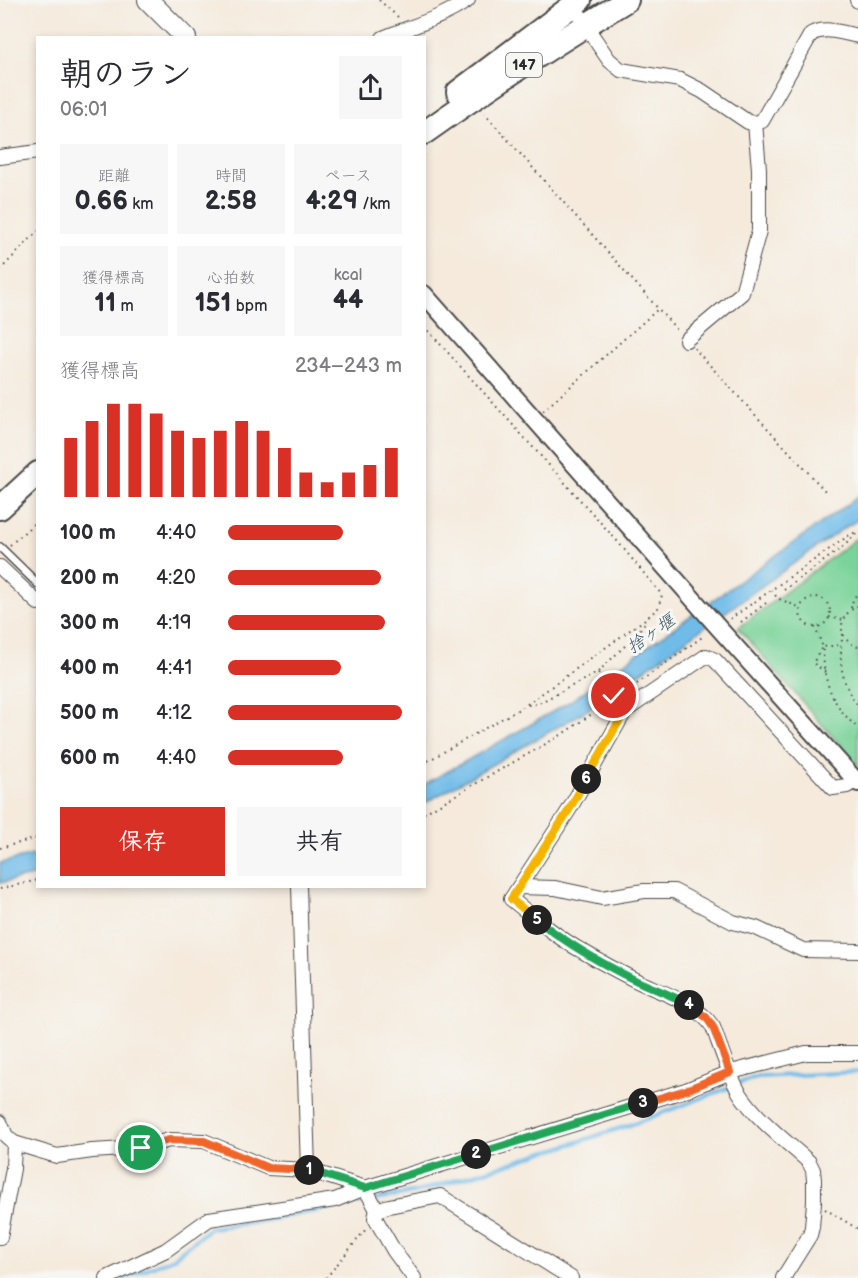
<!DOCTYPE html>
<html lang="ja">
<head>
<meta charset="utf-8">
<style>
	body { margin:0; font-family:"Balsamiq Sans","Klee One",sans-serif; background:#f7f7f7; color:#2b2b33; height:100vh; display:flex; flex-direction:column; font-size:22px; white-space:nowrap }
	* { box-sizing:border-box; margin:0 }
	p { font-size:20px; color:#7c7c81 }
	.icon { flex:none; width:33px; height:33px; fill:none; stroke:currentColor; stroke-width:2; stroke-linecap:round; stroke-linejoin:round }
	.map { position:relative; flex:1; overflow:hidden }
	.sheet { position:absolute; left:36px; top:36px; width:390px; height:852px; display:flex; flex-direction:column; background:#fff; border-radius:0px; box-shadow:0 3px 9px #0003 }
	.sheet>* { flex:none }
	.pin { position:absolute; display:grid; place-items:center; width:51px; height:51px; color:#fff; margin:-26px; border:3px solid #fff; border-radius:50%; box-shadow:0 2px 6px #0007 }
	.km { position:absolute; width:30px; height:30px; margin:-15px; border-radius:50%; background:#222; color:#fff; font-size:16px; line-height:30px; text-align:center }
	.round { display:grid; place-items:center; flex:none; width:63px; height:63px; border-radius:0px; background:#f7f7f7 }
	.head { display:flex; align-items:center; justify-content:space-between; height:102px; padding:0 24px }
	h1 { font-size:33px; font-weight:700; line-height:45px }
	.figures { display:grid; grid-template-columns:repeat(3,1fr); gap:9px; height:102px; padding:6px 24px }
	.figures div { display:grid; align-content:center; border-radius:0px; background:#f7f7f7; text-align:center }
	.figures b { font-size:26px; font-weight:700 }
	.figures small { font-size:16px; font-weight:400 }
	.figures p { font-size:16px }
	.chart { height:168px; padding:12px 24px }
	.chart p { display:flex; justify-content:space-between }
	.chart svg { width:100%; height:108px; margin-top:6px; stroke:#d93025; stroke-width:6 }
	.action { display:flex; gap:12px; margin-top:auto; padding:12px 24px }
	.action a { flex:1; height:69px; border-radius:0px; background:#d93025; color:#fff; font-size:24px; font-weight:700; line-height:69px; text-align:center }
	.action a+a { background:#f7f7f7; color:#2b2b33 }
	ul { padding:0 24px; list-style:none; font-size:20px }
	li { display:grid; grid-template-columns:96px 72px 1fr; align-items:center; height:45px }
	li i { height:15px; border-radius:8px; background:#d93025 }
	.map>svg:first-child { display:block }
	.green { fill:#7ad39a; stroke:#527f62; stroke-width:1.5 }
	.water { fill:#6fbce9; stroke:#4d748a; stroke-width:1.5 }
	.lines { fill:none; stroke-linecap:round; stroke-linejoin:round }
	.stream { stroke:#6fbce9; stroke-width:4 }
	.service-casing { stroke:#494846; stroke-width:10 }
	.minor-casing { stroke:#494846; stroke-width:16 }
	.tertiary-casing { stroke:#494846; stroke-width:20 }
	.secondary-casing { stroke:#494846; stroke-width:22 }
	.trunk-casing { stroke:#494846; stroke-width:26 }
	.path { stroke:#494846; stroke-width:2; stroke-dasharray:1.5 4.5; stroke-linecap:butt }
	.service { stroke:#fff; stroke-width:7 }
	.minor { stroke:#fff; stroke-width:14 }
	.tertiary { stroke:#fff; stroke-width:16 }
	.secondary { stroke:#fff; stroke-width:20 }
	.trunk { stroke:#fff; stroke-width:22 }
	.split-1-casing { stroke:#fff; stroke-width:12 }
	.split-2-casing { stroke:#fff; stroke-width:12 }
	.split-3-casing { stroke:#fff; stroke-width:12 }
	.split-4-casing { stroke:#fff; stroke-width:12 }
	.split-5-casing { stroke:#fff; stroke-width:12 }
	.split-6-casing { stroke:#fff; stroke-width:12 }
	.split-7-casing { stroke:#fff; stroke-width:12 }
	.split-1 { stroke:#f0652b; stroke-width:8 }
	.split-2 { stroke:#22a559; stroke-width:8 }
	.split-3 { stroke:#22a559; stroke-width:8 }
	.split-4 { stroke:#f0652b; stroke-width:8 }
	.split-5 { stroke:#22a559; stroke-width:8 }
	.split-6 { stroke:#f5b400; stroke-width:8 }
	.split-7 { stroke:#f5b400; stroke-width:8 }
	.labels { text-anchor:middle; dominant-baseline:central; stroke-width:6; stroke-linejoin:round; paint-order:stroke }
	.shield { fill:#f6f6f2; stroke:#686867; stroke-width:1.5 }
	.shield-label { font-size:15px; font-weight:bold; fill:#2b2b2b }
	.water-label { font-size:18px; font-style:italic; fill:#3f5664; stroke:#f6f6f2 }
</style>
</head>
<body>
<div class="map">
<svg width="858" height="1278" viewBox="0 0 858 1278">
	<rect width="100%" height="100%" fill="#f6f6f2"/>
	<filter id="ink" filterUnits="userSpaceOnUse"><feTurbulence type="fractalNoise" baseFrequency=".0167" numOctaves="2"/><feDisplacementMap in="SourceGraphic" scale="12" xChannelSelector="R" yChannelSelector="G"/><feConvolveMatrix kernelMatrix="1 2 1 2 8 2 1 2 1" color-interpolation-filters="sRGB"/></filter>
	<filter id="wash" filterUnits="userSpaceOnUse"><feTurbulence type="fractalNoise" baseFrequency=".008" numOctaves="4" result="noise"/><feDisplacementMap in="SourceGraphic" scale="24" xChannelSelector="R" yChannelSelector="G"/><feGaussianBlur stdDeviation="1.35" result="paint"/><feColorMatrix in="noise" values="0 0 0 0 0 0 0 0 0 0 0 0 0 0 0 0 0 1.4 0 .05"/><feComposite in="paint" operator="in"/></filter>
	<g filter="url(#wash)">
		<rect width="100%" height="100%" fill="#f5eadc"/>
		<!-- green -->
		<path class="green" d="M 858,537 L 858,766 L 738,628 Z"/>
		<!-- water -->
		<g class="water">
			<path d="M 858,497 L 858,519 L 856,521 L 841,530 L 589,709 L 425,803 L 425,784 L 528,726 L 569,702 Z"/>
			<path d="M 37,854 L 37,875 L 0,883 L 0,863 Z"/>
		</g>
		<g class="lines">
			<!-- stream -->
			<g class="stream">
				<path d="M 740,1083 L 757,1077 L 858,1072"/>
				<path d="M 375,1200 L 417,1192 L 521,1160 L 543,1152 L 556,1149 L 633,1124 L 731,1087"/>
				<path d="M 124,1278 L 173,1258 L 210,1228 L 256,1222 L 368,1201"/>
			</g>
		</g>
	</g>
	<g filter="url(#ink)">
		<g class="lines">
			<defs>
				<path id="service" d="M 0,547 L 38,584"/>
				<g id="minor">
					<path d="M 571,0 L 585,25 L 609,60 L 621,70 L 680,80 L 702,91 L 748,122 L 755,123 L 762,121 L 811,34 C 826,26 843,33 858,36"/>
					<path d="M 857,0 L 858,1"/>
					<path d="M 383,38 C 412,26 443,18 468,0"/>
					<path d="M 0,157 L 38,152"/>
					<path d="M 686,340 L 742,293 L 759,231 L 759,169 L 755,123"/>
					<path d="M 0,567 L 38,603"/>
					<path d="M 614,696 L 625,711"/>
					<path d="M 299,886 L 308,1170"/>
					<path d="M 519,887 L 555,888 L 602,898 L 644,891 L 674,891 L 733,922 L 756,928 L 803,950 L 858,951"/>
					<path d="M 0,1122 L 6,1136 L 14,1143 L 57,1156 L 92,1151 L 141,1148 L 169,1140 L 204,1141 L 268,1168 L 308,1170 L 365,1188 L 377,1210 L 389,1206 L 440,1196 L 571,1278"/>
					<path d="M 377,1210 L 375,1218 L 394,1251 L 414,1278"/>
					<path d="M 0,1237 L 13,1169 L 14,1143"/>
					<path d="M 107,1278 L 166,1250 L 209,1219 L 335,1200 L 365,1188 L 686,1090 L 731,1072 L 806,1053 L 858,1053"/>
					<path d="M 783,1278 L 810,1235 L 812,1227 L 814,1202 L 814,1180 L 813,1170 L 809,1162 C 786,1141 756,1119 739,1092 C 729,1075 720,1046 713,1027 C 695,1001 661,993 635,980 C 617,971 599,961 582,951 C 556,937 534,917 511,899 L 569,810 L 625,711 L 706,656 L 715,660 L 833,788 L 847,786 L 856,780"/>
				</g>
				<path id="tertiary" d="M 424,294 L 716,625 L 858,783"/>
				<path id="secondary" d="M 148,0 L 186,38"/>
				<g id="trunk">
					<path d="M 458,92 L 580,0"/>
					<path d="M 424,133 C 490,86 558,42 627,0"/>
					<path d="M 0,508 L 38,473"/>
				</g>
			</defs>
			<!-- service casing -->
			<use href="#service" class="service-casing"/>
			<!-- minor casing -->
			<use href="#minor" class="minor-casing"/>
			<!-- tertiary casing -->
			<use href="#tertiary" class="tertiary-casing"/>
			<!-- secondary casing -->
			<use href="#secondary" class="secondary-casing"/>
			<!-- trunk casing -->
			<use href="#trunk" class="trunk-casing"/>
			<!-- path -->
			<g class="path">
				<path d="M 379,0 L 399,18"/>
				<path d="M 484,113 L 678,331"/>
				<path d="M 0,270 L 38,231"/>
				<path d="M 424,326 L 618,542 L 662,595 L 658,608 L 648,617 L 526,705 L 424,763"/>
				<path d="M 694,348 L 826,492"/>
				<path d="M 543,411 L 658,309"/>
				<path d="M 10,545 L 38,520"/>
				<path d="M 772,590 L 777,598 L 801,608"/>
				<path d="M 784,590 L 843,547 L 858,532"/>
				<circle cx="815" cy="612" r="15"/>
				<path d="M 858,606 C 837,615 836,639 858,647"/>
				<path d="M 851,608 L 853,600 L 858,592"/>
				<path d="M 829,617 L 843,620"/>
				<path d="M 730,619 L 848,536 L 858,531"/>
				<path d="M 741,622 L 766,603"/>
				<path d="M 815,627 C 817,633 820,639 822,645 C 824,654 823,664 825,673 C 829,695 841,714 858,728"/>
				<path d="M 843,634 C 838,659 841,685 858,705"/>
				<path d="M 825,672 L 813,663 L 822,647 L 841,645"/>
				<path d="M 598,673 L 607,686"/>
				<path d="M 627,691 L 705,635"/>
				<path d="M 528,705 L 537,704 L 597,673 L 634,637 L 647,620"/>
				<path d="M 424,813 L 558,737 L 605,705"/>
				<path d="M 0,848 L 38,838"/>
				<path d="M 0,889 L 38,880"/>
				<path d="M 825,1209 L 858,1229"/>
				<path d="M 326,1278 L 366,1229"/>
			</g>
			<!-- service -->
			<use href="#service" class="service"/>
			<!-- minor -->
			<use href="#minor" class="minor"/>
			<!-- tertiary -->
			<use href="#tertiary" class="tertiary"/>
			<!-- secondary -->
			<use href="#secondary" class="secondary"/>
			<!-- trunk -->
			<use href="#trunk" class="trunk"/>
		</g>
	</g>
	<g class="lines" filter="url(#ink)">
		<defs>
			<path id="split-1" d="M 141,1148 L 169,1140 L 204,1141 L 268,1168 L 309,1170"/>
			<path id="split-2" d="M 309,1170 L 365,1188 L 476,1154"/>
			<path id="split-3" d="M 476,1154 L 643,1103"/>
			<path id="split-4" d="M 643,1103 L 686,1090 L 730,1072 L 713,1027 L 706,1017 L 689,1005"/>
			<path id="split-5" d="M 537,920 C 568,944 602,964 637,981 C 654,989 673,995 689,1005"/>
			<path id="split-6" d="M 537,920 L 511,899 L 569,810 L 586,779"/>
			<path id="split-7" d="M 586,779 L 625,711 L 614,696"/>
		</defs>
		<!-- split-1 casing -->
		<use href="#split-1" class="split-1-casing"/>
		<!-- split-2 casing -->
		<use href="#split-2" class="split-2-casing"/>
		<!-- split-3 casing -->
		<use href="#split-3" class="split-3-casing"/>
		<!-- split-4 casing -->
		<use href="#split-4" class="split-4-casing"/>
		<!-- split-5 casing -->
		<use href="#split-5" class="split-5-casing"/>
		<!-- split-6 casing -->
		<use href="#split-6" class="split-6-casing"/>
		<!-- split-7 casing -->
		<use href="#split-7" class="split-7-casing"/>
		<!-- split-1 -->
		<use href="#split-1" class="split-1"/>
		<!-- split-2 -->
		<use href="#split-2" class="split-2"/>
		<!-- split-3 -->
		<use href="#split-3" class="split-3"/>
		<!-- split-4 -->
		<use href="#split-4" class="split-4"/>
		<!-- split-5 -->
		<use href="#split-5" class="split-5"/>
		<!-- split-6 -->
		<use href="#split-6" class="split-6"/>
		<!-- split-7 -->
		<use href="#split-7" class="split-7"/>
	</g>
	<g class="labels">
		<!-- shield labels -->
		<rect class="shield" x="506" y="53" width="36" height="24" rx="4.5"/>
		<g class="shield-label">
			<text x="524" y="65">147</text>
		</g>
		<!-- water labels -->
		<g class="water-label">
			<text transform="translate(651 634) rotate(-35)">捨ヶ堰</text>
		</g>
	</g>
</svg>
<div class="pin" style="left:141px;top:1148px;background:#1e9e55"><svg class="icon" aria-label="arrive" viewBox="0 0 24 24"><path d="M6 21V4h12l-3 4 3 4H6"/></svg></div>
<div class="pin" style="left:614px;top:696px;background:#d93025"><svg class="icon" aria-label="check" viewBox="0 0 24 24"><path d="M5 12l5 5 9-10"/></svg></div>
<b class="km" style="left:309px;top:1170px">1</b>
<b class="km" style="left:476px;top:1154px">2</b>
<b class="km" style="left:643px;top:1103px">3</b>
<b class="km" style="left:689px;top:1005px">4</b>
<b class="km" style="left:537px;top:920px">5</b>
<b class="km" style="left:586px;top:779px">6</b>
<section class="sheet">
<div class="head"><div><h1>朝のラン</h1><p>06:01</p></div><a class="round"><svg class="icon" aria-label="share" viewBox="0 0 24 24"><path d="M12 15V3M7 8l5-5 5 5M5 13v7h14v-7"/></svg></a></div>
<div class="figures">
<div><p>距離</p><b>0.66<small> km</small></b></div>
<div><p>時間</p><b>2:58</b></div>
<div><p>ペース</p><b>4:29<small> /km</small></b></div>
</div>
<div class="figures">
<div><p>獲得標高</p><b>11<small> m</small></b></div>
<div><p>心拍数</p><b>151<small> bpm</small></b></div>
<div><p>kcal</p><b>44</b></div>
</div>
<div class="chart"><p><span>獲得標高</span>234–243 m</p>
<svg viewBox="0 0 160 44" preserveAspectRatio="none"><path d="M5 44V20M15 44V13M25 44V6M35 44V6M45 44V10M55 44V17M65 44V20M75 44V17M85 44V13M95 44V17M105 44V24M115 44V34M125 44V38M135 44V34M145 44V31M155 44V24"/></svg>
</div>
<ul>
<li><b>100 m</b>4:40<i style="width:66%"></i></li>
<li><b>200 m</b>4:20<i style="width:88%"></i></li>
<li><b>300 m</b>4:19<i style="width:90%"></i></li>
<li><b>400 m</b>4:41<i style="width:65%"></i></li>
<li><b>500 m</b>4:12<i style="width:100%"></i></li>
<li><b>600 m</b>4:40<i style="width:66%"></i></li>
</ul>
<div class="action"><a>保存</a><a>共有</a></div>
</section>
</div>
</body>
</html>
